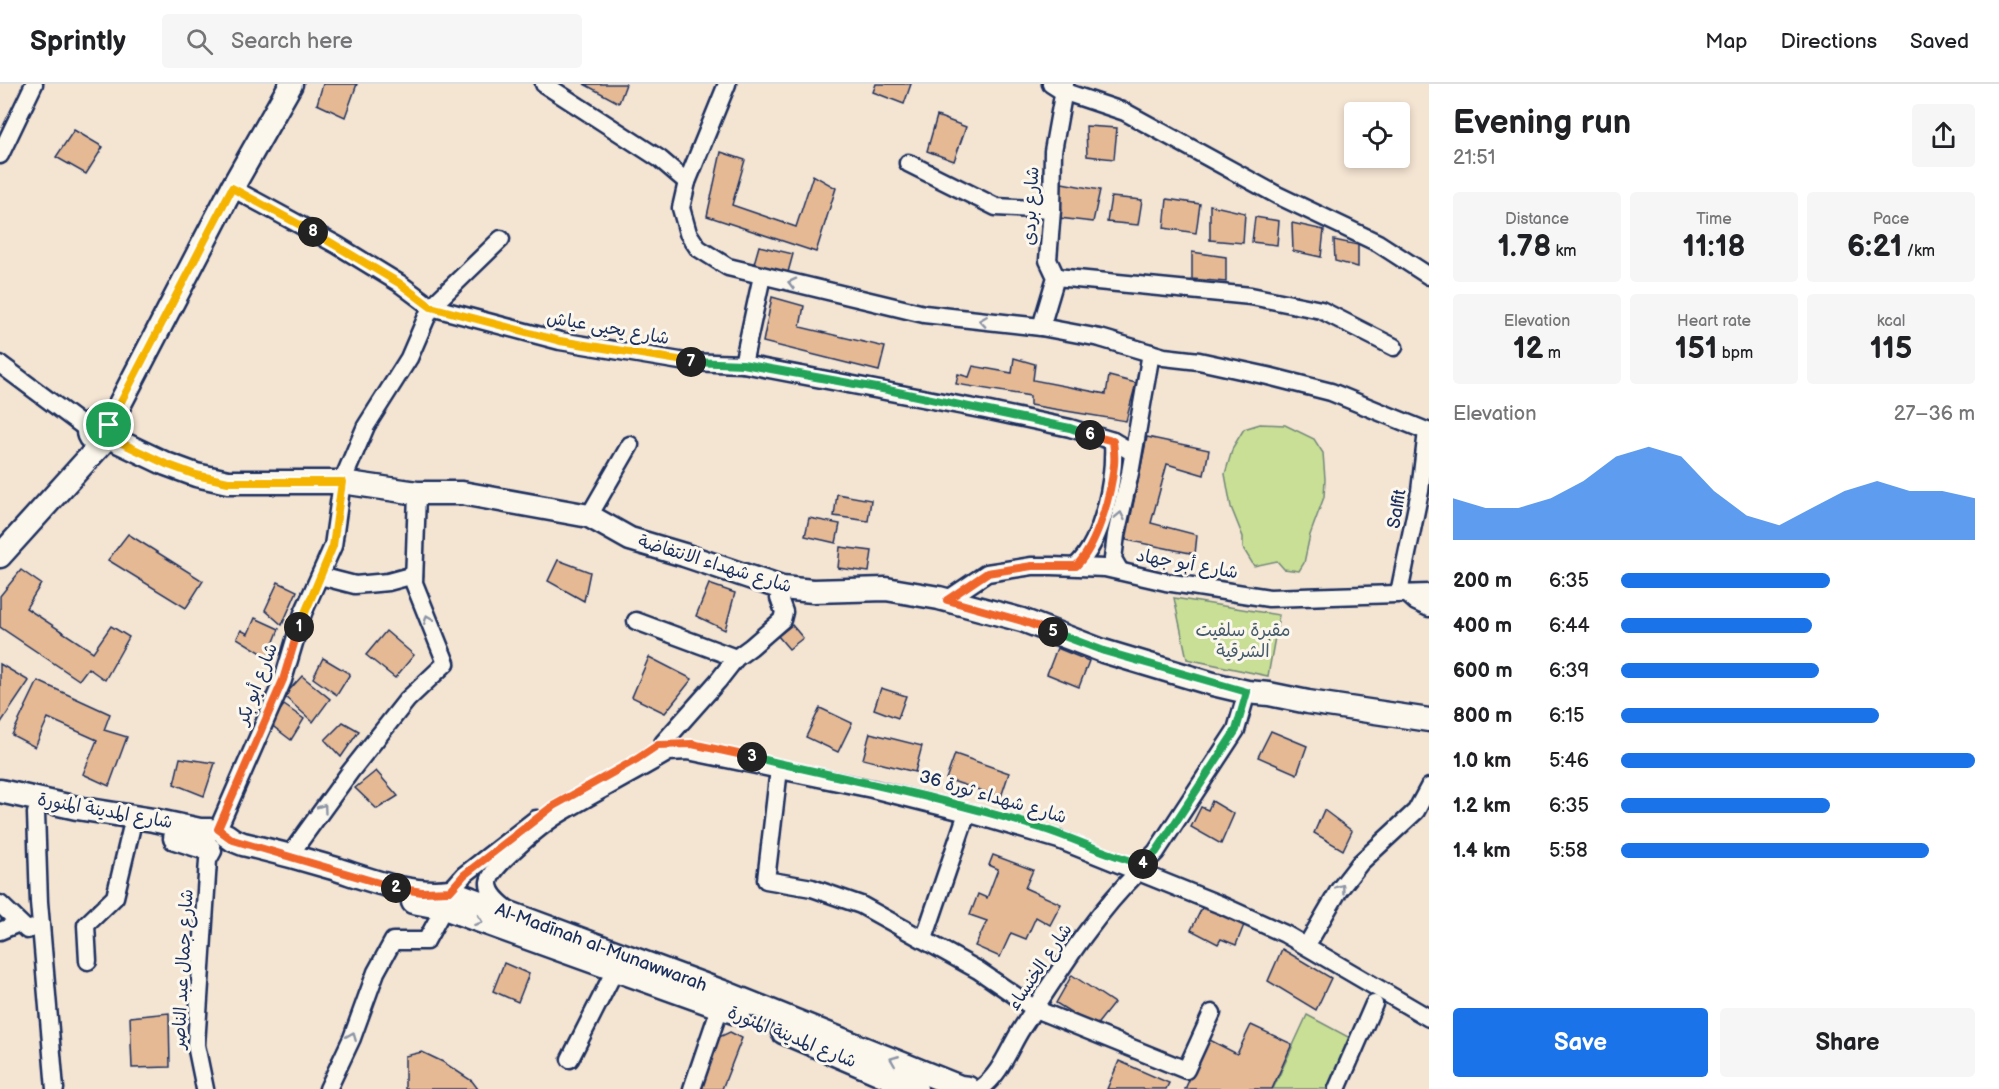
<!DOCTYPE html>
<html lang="en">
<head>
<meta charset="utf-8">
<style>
	body { margin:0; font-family:"Balsamiq Sans","Playpen Sans Arabic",sans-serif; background:#f6f6f6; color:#202124; height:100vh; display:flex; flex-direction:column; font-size:22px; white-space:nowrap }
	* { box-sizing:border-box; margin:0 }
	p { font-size:20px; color:#757577 }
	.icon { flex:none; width:33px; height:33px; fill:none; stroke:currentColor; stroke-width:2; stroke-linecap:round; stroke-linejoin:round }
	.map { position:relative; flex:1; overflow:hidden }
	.drawer { display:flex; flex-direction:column; background:#fff; width:570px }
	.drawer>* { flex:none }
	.controls { position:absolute; left:1344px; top:18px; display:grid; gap:12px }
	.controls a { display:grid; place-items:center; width:66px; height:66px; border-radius:6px; background:#fff; box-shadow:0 3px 9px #0003; font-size:30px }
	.pin { position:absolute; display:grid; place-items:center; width:51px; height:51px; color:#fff; margin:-26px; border:3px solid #fff; border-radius:50%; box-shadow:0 2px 6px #0007 }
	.km { position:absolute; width:30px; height:30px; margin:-15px; border-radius:50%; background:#222; color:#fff; font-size:16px; line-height:30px; text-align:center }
	.round { display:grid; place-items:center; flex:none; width:63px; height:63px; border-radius:6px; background:#f6f6f6 }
	.overview { display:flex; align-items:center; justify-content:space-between; height:102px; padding:0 24px }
	h1 { font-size:33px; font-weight:700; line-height:45px }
	.stats { display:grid; grid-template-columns:repeat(3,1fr); gap:9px; height:102px; padding:6px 24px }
	.stats div { display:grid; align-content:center; border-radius:6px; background:#f6f6f6; text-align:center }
	.stats b { font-size:30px; font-weight:700 }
	.stats small { font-size:16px; font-weight:400 }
	.stats p { font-size:16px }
	.chart { height:168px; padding:12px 24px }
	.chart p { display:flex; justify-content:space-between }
	.chart svg { width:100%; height:108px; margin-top:6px; fill:#1a73e8; opacity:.7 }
	.button { display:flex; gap:12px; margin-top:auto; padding:12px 24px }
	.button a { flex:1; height:69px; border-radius:6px; background:#1a73e8; color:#fff; font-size:24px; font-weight:700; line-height:69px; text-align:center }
	.button a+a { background:#f6f6f6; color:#202124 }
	ul { padding:0 24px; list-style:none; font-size:20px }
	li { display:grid; grid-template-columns:96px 72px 1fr; align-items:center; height:45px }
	li i { height:15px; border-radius:8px; background:#1a73e8 }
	header { display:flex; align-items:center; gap:36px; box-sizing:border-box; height:84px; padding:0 30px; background:#fff; border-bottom:2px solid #e0e0e0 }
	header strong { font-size:28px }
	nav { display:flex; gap:33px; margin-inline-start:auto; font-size:21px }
	.search { width:420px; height:54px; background:#f6f6f6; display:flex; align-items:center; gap:15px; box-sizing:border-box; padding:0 21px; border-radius:6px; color:#757577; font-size:22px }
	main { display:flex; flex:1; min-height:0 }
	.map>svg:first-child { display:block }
	.green { fill:#c8df95; stroke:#72877a; stroke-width:1.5 }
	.building { fill:#e4b994; stroke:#1b2f5e; stroke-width:1.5 }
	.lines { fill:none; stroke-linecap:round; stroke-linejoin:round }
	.minor-casing { stroke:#1b2f5e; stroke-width:21 }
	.secondary-casing { stroke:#1b2f5e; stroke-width:27 }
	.minor { stroke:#fbf7ec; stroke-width:16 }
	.secondary { stroke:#fbf7ec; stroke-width:22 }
	.oneway { stroke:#8b93a5 }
	.split-1-casing { stroke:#fff; stroke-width:12 }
	.split-2-casing { stroke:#fff; stroke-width:12 }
	.split-3-casing { stroke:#fff; stroke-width:12 }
	.split-4-casing { stroke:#fff; stroke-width:12 }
	.split-5-casing { stroke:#fff; stroke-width:12 }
	.split-6-casing { stroke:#fff; stroke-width:12 }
	.split-7-casing { stroke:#fff; stroke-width:12 }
	.split-8-casing { stroke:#fff; stroke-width:12 }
	.split-9-casing { stroke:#fff; stroke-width:12 }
	.split-1 { stroke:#f5b400; stroke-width:8 }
	.split-2 { stroke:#f0652b; stroke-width:8 }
	.split-3 { stroke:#f0652b; stroke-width:8 }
	.split-4 { stroke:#22a559; stroke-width:8 }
	.split-5 { stroke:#22a559; stroke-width:8 }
	.split-6 { stroke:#f0652b; stroke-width:8 }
	.split-7 { stroke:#22a559; stroke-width:8 }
	.split-8 { stroke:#f5b400; stroke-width:8 }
	.split-9 { stroke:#f5b400; stroke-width:8 }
	.labels { text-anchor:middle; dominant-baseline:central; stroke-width:6; stroke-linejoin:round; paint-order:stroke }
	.street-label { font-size:18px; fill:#1b2f5e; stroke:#fbf7ec }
	.park-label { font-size:18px; fill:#465b6c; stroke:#fbf7ec }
</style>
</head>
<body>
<header>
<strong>Sprintly</strong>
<div class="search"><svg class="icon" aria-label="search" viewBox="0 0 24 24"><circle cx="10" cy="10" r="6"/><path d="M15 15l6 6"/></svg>Search here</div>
<nav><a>Map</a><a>Directions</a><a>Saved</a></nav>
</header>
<main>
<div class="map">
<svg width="1429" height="1005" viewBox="0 0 1429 1005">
	<rect width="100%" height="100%" fill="#f4e4d2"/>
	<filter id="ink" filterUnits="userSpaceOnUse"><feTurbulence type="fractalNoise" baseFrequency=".0167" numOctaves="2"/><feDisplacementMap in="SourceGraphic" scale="12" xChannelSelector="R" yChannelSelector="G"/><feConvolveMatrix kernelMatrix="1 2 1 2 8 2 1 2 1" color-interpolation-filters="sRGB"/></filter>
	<g filter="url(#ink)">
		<!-- green -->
		<g class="green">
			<path d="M 1260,340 L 1285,341 L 1314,355 L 1323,369 L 1325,395 L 1324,413 L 1310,451 L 1304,479 L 1299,487 L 1284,485 L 1277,477 L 1254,482 L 1243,464 L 1243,453 L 1231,423 L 1225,390 L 1233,363 L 1244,345 Z"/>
			<path d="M 1174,514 L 1279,531 L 1268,592 L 1187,575 Z"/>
			<path d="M 1307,931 L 1352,955 L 1329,1005 L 1273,1005 Z"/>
		</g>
		<!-- building -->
		<g class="building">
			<path d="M 323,0 L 357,0 L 345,33 L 317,20 Z"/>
			<path d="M 584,0 L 626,0 L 619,19 Z"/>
			<path d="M 876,0 L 911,0 L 904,20 L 873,8 Z"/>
			<path d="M 937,32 L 966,43 L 954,77 L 927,67 Z"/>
			<path d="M 1086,42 L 1117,44 L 1114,75 L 1087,72 Z"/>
			<path d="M 74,46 L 103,63 L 86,90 L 56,73 Z"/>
			<path d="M 721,68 L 745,76 L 732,121 L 796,143 L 813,91 L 836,104 L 816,168 L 707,132 Z"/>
			<path d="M 1062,99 L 1100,106 L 1093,138 L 1059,134 Z"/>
			<path d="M 1111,113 L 1142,116 L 1138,141 L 1107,138 Z"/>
			<path d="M 1167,115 L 1200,120 L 1196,149 L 1164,144 Z"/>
			<path d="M 1210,121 L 1245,129 L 1243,159 L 1210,156 Z"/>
			<path d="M 1255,133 L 1279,137 L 1277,161 L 1252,158 Z"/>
			<path d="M 1292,139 L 1324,146 L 1321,173 L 1293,167 Z"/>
			<path d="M 1334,156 L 1358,161 L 1358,183 L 1335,177 Z"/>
			<path d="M 759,162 L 793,170 L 787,192 L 753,183 Z"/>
			<path d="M 1192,168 L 1226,173 L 1226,198 L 1192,195 Z"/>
			<path d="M 772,213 L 804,222 L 800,243 L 885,263 L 879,287 L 763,258 Z"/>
			<path d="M 1014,274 L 1035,280 L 1033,296 L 1106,310 L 1109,292 L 1136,299 L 1126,337 L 1030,321 L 1030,312 L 956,300 L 958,290 L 969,293 L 973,282 L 1012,289 Z"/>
			<path d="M 1147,353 L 1209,366 L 1204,391 L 1167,380 L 1151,439 L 1197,451 L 1195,470 L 1126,456 Z"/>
			<path d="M 837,410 L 871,416 L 868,437 L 834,432 Z"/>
			<path d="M 809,434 L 840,440 L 836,459 L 805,452 Z"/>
			<path d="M 128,450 L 203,497 L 186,524 L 108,476 Z"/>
			<path d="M 840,463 L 872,467 L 869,488 L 838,484 Z"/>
			<path d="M 558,476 L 590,488 L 584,517 L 548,497 Z"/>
			<path d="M 21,486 L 41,500 L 26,524 L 93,568 L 111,542 L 129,553 L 105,596 L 88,584 L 79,596 L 0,543 L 0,512 Z"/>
			<path d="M 278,498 L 297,507 L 282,541 L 265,526 Z"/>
			<path d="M 709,500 L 735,509 L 725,546 L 696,532 Z"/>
			<path d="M 255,534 L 279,545 L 268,573 L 237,554 L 241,546 L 248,550 Z"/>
			<path d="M 792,541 L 803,554 L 789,565 L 778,552 Z"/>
			<path d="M 386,547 L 414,571 L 395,594 L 366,571 Z"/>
			<path d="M 1057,564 L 1089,577 L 1079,603 L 1047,590 Z"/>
			<path d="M 649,573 L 692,595 L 665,629 L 632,613 Z"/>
			<path d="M 323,574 L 350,590 L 337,611 L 313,594 Z"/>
			<path d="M 0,580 L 29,597 L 0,640 Z"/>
			<path d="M 302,592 L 330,615 L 313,638 L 284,612 Z"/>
			<path d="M 38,597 L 110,630 L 104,646 L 127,653 L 109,702 L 83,690 L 97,656 L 48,634 L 35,663 L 12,651 Z"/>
			<path d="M 881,604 L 906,612 L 898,634 L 874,625 Z"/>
			<path d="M 284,621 L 304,635 L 291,656 L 270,640 Z"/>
			<path d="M 820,624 L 852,639 L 838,668 L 806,653 Z"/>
			<path d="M 343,638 L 359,647 L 341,673 L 325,656 Z"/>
			<path d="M 1271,647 L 1307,662 L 1297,690 L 1258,673 Z"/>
			<path d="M 870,649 L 922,662 L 915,688 L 863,675 Z"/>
			<path d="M 955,670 L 1009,689 L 1001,713 L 946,695 Z"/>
			<path d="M 180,674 L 215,679 L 204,712 L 174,700 Z"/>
			<path d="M 376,687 L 398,712 L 377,725 L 355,704 Z"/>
			<path d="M 1212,717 L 1234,730 L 1221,760 L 1191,743 L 1201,723 L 1208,726 Z"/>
			<path d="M 1324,726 L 1352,747 L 1343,766 L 1314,749 Z"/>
			<path d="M 993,771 L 1033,786 L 1025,804 L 1061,820 L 1050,841 L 1036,833 L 1026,855 L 1011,849 L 1000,873 L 975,862 L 987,837 L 970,831 L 978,810 L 987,814 L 998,785 L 989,781 Z"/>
			<path d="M 1203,822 L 1244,841 L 1236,861 L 1221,855 L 1218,860 L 1191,846 Z"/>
			<path d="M 1282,865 L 1331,894 L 1316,926 L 1268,897 Z"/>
			<path d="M 504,879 L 529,890 L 518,918 L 493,907 Z"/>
			<path d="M 1072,891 L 1114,919 L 1095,943 L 1056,919 Z"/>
			<path d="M 169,929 L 170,983 L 132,984 L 130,933 Z"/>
			<path d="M 1251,941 L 1292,960 L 1272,1005 L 1185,1005 L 1208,955 L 1237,970 Z"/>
			<path d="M 730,948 L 742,954 L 722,1005 L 700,1005 L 717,954 Z"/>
			<path d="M 422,968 L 443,978 L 472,997 L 478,1005 L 405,1005 L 405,972 Z"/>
			<path d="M 1119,977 L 1169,999 L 1166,1005 L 1107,1005 Z"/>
		</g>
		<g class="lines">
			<defs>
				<g id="minor">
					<path d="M 544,0 L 660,75 L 687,98"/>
					<path d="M 727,0 L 687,98 L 681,124 L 688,149 L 698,164 L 728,183 L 924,230 L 1041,243 L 1100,254 L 1164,273 L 1199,277 L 1268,292 L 1331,308 L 1429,348"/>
					<path d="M 1051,0 L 1062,7 L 1125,28 L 1277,111 L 1378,159 L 1429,192"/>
					<path d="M 0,71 L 34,0"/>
					<path d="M 908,79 L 996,123 L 1052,126"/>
					<path d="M 232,104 L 337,161 L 399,199 L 431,223 L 560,257 L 686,278 L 743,280 L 985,326 L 1070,344 L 1113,357 L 1132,368"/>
					<path d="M 1056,193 L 1251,212 L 1321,226 L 1394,263"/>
					<path d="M 1041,243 L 1056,193 L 1048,176 L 1052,126 L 1053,67 L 1065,0"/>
					<path d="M 0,280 L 87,345"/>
					<path d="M 743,280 L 762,192"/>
					<path d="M 589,432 L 630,361"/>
					<path d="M 1076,482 C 1104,456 1115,394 1113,357"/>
					<path d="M 1120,487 L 1113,475 L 1116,451 L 1130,389 L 1151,269"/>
					<path d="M 320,492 L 355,501 L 388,498 L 414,491"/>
					<path d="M 1399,509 L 1420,407 L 1427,347"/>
					<path d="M 1406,509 L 1416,518 L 1429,524"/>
					<path d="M 947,516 L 987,489 L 1032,482 L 1052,482 L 1105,484 L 1166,498 L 1269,514 L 1429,509"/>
					<path d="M 636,537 L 736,574"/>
					<path d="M 663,659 L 718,597 L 736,574 L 751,563 L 782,536 L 784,528 L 779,514 L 782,504"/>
					<path d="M 779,685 L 766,796 L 812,804 L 861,821 L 978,886 L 1035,925 L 1186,986 L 1212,929"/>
					<path d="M 36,729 L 39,818 L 55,1005"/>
					<path d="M 218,745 L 283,596 L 303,529 L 333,462 L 342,398 L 366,342 L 409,274 L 431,223 L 501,155"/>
					<path d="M 289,772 L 350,688 L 407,616 L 446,579 L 414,499 L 417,409"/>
					<path d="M 1144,780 L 1156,768 L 1236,646 L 1247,608"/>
					<path d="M 450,807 L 464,791 L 536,735"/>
					<path d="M 0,820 L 27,846 L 41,842"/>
					<path d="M 510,827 C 501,820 488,810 489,798 C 491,781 546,738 561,729 C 596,708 634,689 669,668 L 688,667 L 872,705 L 967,729 L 1059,756 L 1221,821 L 1285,850 L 1429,934"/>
					<path d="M 0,847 L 19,839"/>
					<path d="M 1311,854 L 1339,806 L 1360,779 L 1416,727 L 1429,703"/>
					<path d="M 924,855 L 967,729"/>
					<path d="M 88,877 L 86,841 L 115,813 L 131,746"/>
					<path d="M 570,975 L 615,886"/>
					<path d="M 981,1004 C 1001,990 1009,964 1022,944 C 1057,891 1092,833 1138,788"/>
					<path d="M 205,1005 L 196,961 L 208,776 L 213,767"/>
					<path d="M 328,1005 L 352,954 L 376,888 L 393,857 L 426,857 L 444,824"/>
					<path d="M 692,1005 L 720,923"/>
					<path d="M 1337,1005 L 1374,920"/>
				</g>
				<g id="secondary">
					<circle cx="99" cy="347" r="11"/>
					<path d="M 109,341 L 232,104 L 291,0"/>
					<path d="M 109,353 L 166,380 L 196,391 L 228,398 L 342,398 L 417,409 L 462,409 L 589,432 L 630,455 L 684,471 L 782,504 L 813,507 L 886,505 L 939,514 L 1022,536 L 1103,567 L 1213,600 L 1247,608 L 1269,610 L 1308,618 L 1429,636"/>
					<path d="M 0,472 L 104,357"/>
					<path d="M 0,707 L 77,724 L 153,736 L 200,746 L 210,746"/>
					<path id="s1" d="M 226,751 L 233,756 L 243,760 C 273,767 303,775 333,784 C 371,796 409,812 450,807 L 726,909 L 960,1003 L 968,1004"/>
					<path d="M 175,754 L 209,765"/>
					<path d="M 413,818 L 444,824 L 739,930"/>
					<path d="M 783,948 L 916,1005"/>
				</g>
			</defs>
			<!-- minor casing -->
			<use href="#minor" class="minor-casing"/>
			<!-- secondary casing -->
			<use href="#secondary" class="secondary-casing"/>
			<!-- minor -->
			<use href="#minor" class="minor"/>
			<!-- secondary -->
			<use href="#secondary" class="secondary"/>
		</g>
		<!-- one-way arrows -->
		<defs><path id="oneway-chevron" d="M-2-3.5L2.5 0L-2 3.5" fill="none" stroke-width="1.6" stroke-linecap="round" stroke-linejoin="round" transform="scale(1.5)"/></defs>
		<g class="oneway">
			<use href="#oneway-chevron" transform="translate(792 199) rotate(-166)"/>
			<use href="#oneway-chevron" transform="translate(983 237) rotate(-172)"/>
			<use href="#oneway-chevron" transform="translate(1120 432) rotate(-78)"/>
			<use href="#oneway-chevron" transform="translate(428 535) rotate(-112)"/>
			<use href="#oneway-chevron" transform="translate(323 724) rotate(-54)"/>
			<use href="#oneway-chevron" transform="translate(1341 804) rotate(-54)"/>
			<use href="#oneway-chevron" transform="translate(479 837) rotate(20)"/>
			<use href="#oneway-chevron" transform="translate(352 952) rotate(-68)"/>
			<use href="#oneway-chevron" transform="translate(894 976) rotate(-158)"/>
		</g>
	</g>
	<g class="lines" filter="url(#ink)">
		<defs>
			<path id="split-1" d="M 109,341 L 109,353 L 166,380 L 196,391 L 228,398 L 342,398 L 333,462 L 299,543"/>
			<path id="split-2" d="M 299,543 L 283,596 L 218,745 L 233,756 L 396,804"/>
			<path id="split-3" d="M 396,804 L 422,808 L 450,807 L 464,791 L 553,722 L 637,675 L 658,661 L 692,660 L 752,673"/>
			<path id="split-4" d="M 752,673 C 850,696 949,715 1044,745 C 1078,756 1109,772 1143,780"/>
			<path id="split-5" d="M 1053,548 L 1104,567 L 1247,608 L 1236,646 L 1156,768 L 1143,780"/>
			<path id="split-6" d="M 1053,548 L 1022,537 L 947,516 L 987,489 L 1032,482 L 1076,482 C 1097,462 1111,410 1114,381 C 1115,373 1114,365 1113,357 L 1090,351"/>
			<path id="split-7" d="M 691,278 L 743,280 L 888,306 L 1070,344 L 1090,351"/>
			<path id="split-8" d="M 313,148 L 399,199 L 431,223 L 560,257 L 691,278"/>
			<path id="split-9" d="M 109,341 L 232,104 L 313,148"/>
		</defs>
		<!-- split-1 casing -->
		<use href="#split-1" class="split-1-casing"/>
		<!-- split-2 casing -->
		<use href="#split-2" class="split-2-casing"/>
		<!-- split-3 casing -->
		<use href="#split-3" class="split-3-casing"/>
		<!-- split-4 casing -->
		<use href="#split-4" class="split-4-casing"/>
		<!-- split-5 casing -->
		<use href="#split-5" class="split-5-casing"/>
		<!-- split-6 casing -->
		<use href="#split-6" class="split-6-casing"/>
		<!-- split-7 casing -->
		<use href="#split-7" class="split-7-casing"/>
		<!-- split-8 casing -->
		<use href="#split-8" class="split-8-casing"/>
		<!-- split-9 casing -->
		<use href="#split-9" class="split-9-casing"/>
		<!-- split-1 -->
		<use href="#split-1" class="split-1"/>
		<!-- split-2 -->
		<use href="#split-2" class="split-2"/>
		<!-- split-3 -->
		<use href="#split-3" class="split-3"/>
		<!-- split-4 -->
		<use href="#split-4" class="split-4"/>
		<!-- split-5 -->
		<use href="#split-5" class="split-5"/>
		<!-- split-6 -->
		<use href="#split-6" class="split-6"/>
		<!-- split-7 -->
		<use href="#split-7" class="split-7"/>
		<!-- split-8 -->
		<use href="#split-8" class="split-8"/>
		<!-- split-9 -->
		<use href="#split-9" class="split-9"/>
	</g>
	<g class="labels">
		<!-- street labels -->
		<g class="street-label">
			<text transform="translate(1031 122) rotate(-87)">شارع بردى</text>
			<text transform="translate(608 244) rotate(10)">شارع يحيى عياش</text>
			<text transform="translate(1397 425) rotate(-80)">Salfit</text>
			<text transform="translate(715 480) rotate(17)">شارع شهداء الانتفاضة</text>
			<text transform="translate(1187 480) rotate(10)">شارع أبو جهاد</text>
			<text transform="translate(257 600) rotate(-69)">شارع أبو بكر</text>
			<text transform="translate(993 713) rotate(16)">شارع شهداء ثورة 36</text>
			<text transform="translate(105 727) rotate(10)">شارع المدينة المنورة</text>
			<text stroke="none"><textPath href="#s1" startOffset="394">Al-Madīnah al-Munawwarah</textPath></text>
			<text transform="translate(1040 883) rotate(-56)">شارع الخنساء</text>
			<text transform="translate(183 885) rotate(-87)">شارع جمال عبد الناصر</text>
			<text transform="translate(792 953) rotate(22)">شارع المدينة المنورة</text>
		</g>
		<!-- park labels -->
		<g class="park-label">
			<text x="1243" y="546">مقبرة سلفيت<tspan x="1243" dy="21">الشرقية</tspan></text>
		</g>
	</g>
</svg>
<div class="controls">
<a><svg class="icon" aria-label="locate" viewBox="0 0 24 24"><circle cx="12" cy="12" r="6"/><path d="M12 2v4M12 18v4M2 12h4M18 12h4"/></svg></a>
</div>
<div class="pin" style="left:109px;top:341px;background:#1e9e55"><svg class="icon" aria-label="arrive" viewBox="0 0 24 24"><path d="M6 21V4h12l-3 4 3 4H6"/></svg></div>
<b class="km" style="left:299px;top:543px">1</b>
<b class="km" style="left:396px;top:804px">2</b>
<b class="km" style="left:752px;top:673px">3</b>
<b class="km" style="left:1143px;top:780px">4</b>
<b class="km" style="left:1053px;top:548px">5</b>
<b class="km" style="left:1090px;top:351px">6</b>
<b class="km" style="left:691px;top:278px">7</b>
<b class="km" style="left:313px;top:148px">8</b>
</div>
<section class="drawer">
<div class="overview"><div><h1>Evening run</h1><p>21:51</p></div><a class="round"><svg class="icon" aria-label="share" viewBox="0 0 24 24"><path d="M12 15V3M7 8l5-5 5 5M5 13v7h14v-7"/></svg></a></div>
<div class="stats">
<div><p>Distance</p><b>1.78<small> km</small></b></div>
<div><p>Time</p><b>11:18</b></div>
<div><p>Pace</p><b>6:21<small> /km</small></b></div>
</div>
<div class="stats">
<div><p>Elevation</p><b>12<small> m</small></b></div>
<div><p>Heart rate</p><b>151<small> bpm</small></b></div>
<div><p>kcal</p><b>115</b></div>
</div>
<div class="chart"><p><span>Elevation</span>27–36 m</p>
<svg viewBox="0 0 160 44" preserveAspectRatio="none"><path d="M0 44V27L10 31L20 31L30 27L40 20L50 10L60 6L70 10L80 24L90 34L100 38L110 31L120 24L130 20L140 24L150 24L160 27V44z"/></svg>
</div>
<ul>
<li><b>200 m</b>6:35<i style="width:59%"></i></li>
<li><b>400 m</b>6:44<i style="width:54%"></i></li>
<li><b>600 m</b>6:39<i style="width:56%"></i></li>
<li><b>800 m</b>6:15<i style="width:73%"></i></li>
<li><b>1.0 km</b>5:46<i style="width:100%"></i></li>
<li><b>1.2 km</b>6:35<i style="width:59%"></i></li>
<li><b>1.4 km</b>5:58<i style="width:87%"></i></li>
</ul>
<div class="button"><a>Save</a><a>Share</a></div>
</section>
</main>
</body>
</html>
